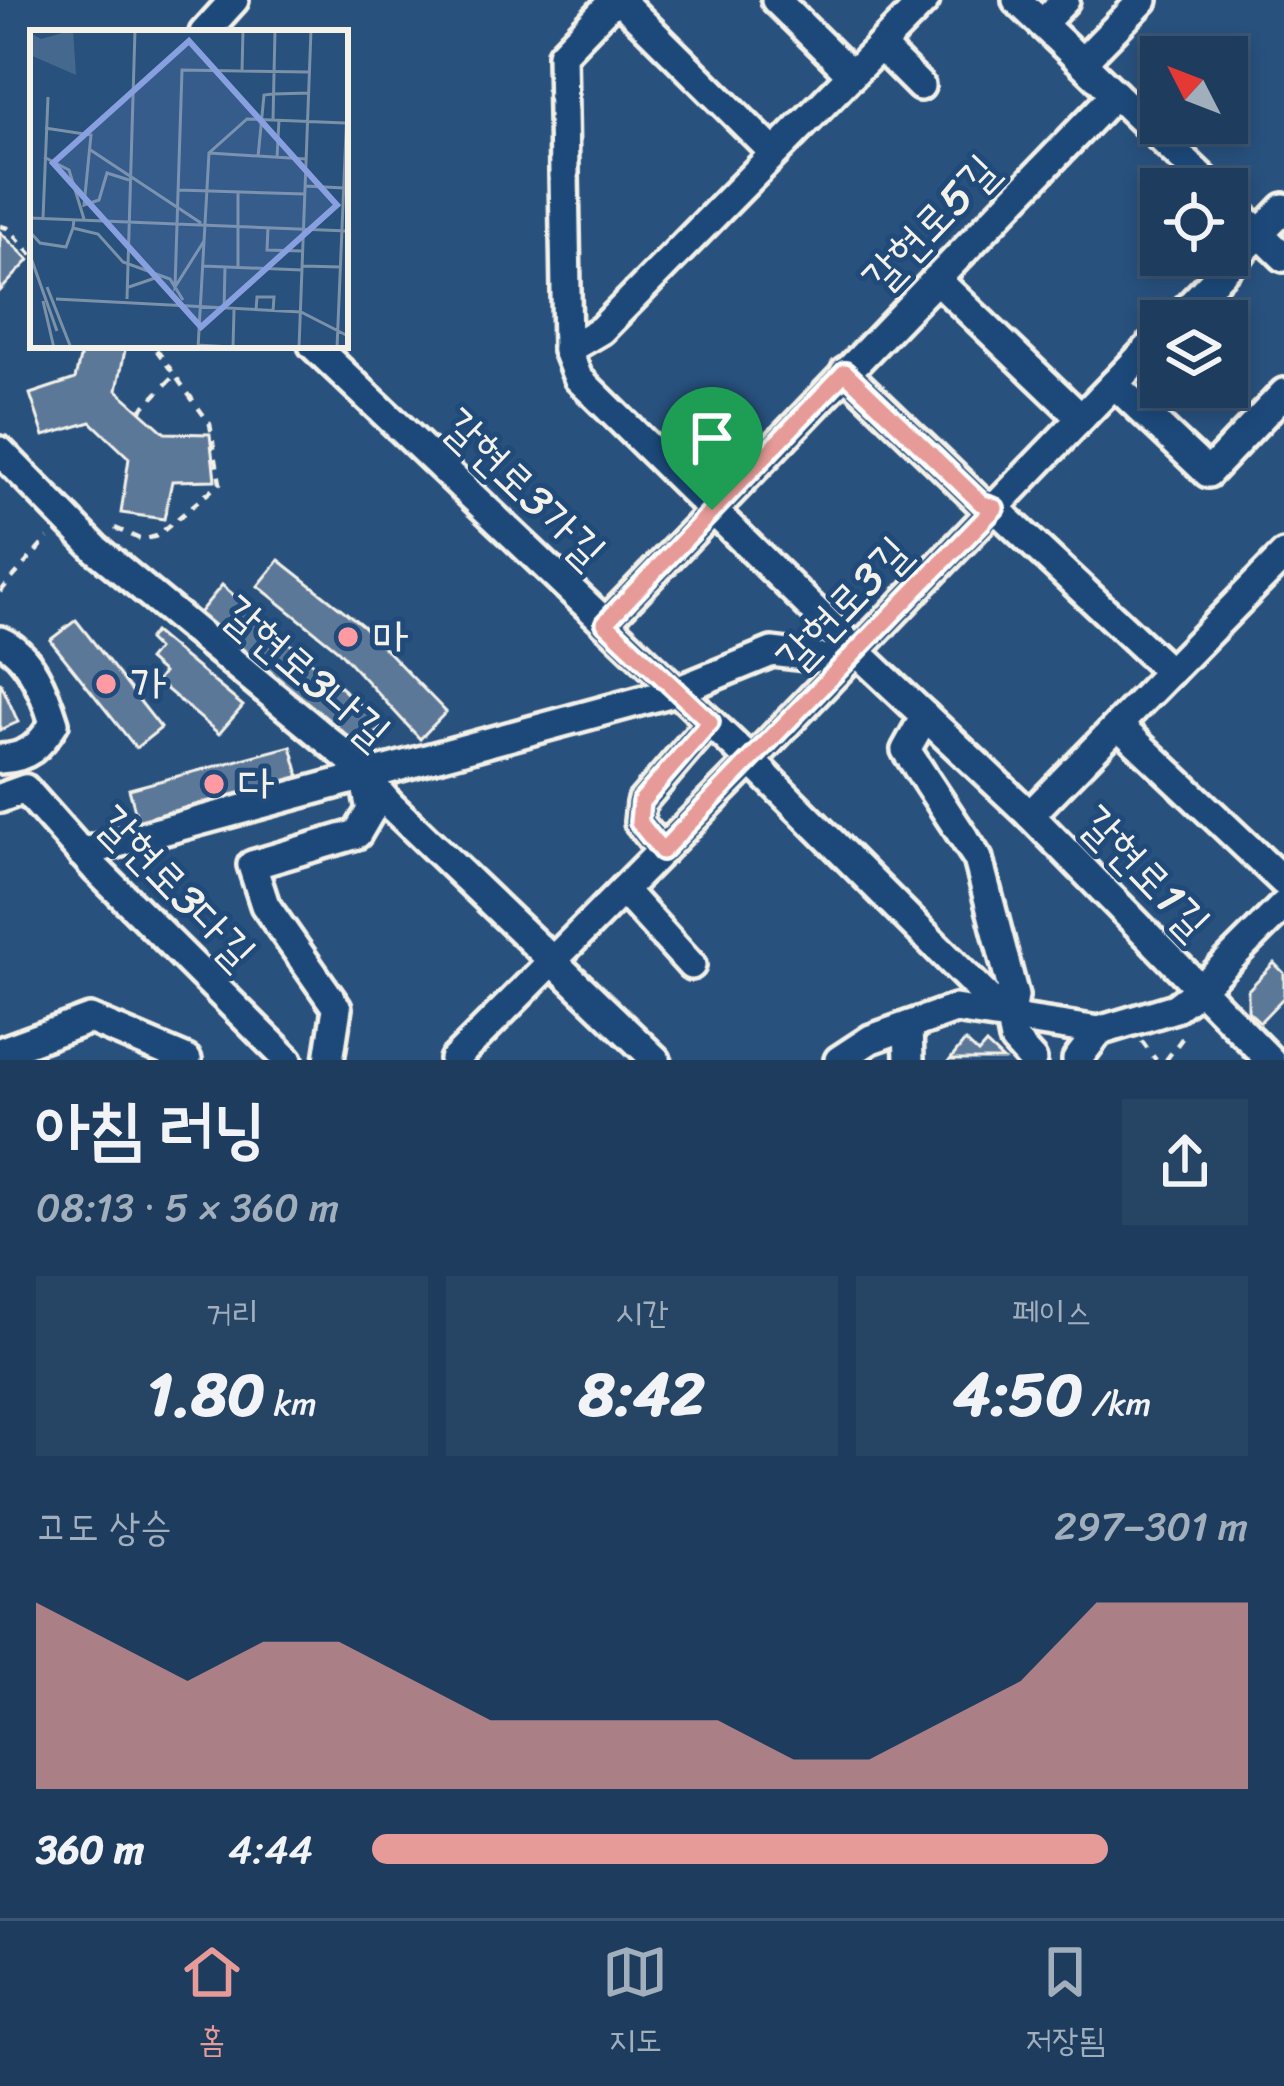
<!DOCTYPE html>
<html lang="ko">
<head>
<meta charset="utf-8">
<style>
	body { margin:0; font-family:Sriracha,"Poor Story",sans-serif; background:#264464; color:#f1f3f6; height:100vh; display:flex; flex-direction:column; font-size:45px; white-space:nowrap }
	* { box-sizing:border-box; margin:0 }
	p { font-size:39px; color:#a1aebc }
	.icon { flex:none; width:66px; height:66px; fill:none; stroke:currentColor; stroke-width:2; stroke-linecap:round; stroke-linejoin:round }
	.map { position:relative; height:1060px; overflow:hidden }
	.details { display:flex; flex-direction:column; background:#1e3d5e; flex:1 }
	.details>* { flex:none }
	.needle { width:78px; rotate:312deg }
	.fabs { position:absolute; left:1140px; top:36px; display:grid; gap:24px }
	.fabs a { display:grid; place-items:center; width:108px; height:108px; border-radius:0px; background:#1e3d5e; box-shadow:0 6px 18px #0003,0 0 0 3px #3c5673; font-size:60px }
	.pin { position:absolute; display:grid; place-items:center; width:102px; height:102px; color:#fff; margin:-123px -51px; border-radius:50% 50% 50% 0; rotate:-45deg; box-shadow:0 0 12px #0007 }
	.pin .icon { rotate:45deg }
	.round { display:grid; place-items:center; flex:none; width:126px; height:126px; border-radius:0px; background:#264464 }
	.overview { display:flex; align-items:center; justify-content:space-between; height:204px; padding:0 36px }
	h1 { font-size:66px; font-weight:800; line-height:90px }
	.metrics { display:grid; grid-template-columns:repeat(3,1fr); gap:18px; height:204px; padding:12px 36px }
	.metrics div { display:grid; align-content:center; border-radius:0px; background:#264464; text-align:center }
	.metrics b { font-size:60px; font-weight:800 }
	.metrics small { font-size:33px; font-weight:400 }
	.metrics p { font-size:33px }
	.chart { height:336px; padding:24px 36px }
	.chart p { display:flex; justify-content:space-between }
	.chart svg { width:100%; height:216px; margin-top:12px; fill:#e69b98; opacity:.7 }
	ul { padding:0 36px; list-style:none; font-size:39px }
	li { display:grid; grid-template-columns:192px 144px 1fr; align-items:center; height:90px }
	li i { height:30px; border-radius:15px; background:#e69b98 }
	.dock { display:flex; justify-content:space-around; align-items:center; height:168px; border-top:3px solid #3c5673; background:#1e3d5e; font-size:33px; color:#a1aebc }
	.dock a { display:grid; justify-items:center; gap:6px }
	.dock .selected { color:#e69b98 }
	.map>svg:first-child { display:block }
	.building { fill:#5b7899; stroke:#f4f1e8; stroke-width:3 }
	.lines { fill:none; stroke-linecap:round; stroke-linejoin:round }
	.minor-casing { stroke:#f4f1e8; stroke-width:36 }
	.path { stroke:#f4f1e8; stroke-width:4.5; stroke-dasharray:9 9; stroke-linecap:butt }
	.minor { stroke:#1f4a7a; stroke-width:27 }
	.route-casing { stroke:#fff; stroke-width:24 }
	.route { stroke:#e69b98; stroke-width:15 }
	.poi-dot { fill:#ff9aa2; stroke:#1f4a7a; stroke-width:4.5 }
	.labels { text-anchor:middle; dominant-baseline:central; stroke-width:10; stroke-linejoin:round; paint-order:stroke }
	.street-label { font-size:45px; fill:#f4f1e8; stroke:#1f4a7a }
	.poi-label { font-size:45px; fill:#f4f1e8; stroke:#1f4a7a; text-anchor:start }
	.inset-road { fill:none; stroke:#7a91a8; stroke-width:3 }
	.view { fill:#88a0e0; fill-opacity:0.15; stroke:#88a0e0; stroke-width:6 }
	.inset-edge { fill:none; stroke:#f4f1e8; stroke-width:6 }
</style>
</head>
<body>
<div class="map">
<svg width="1284" height="1060" viewBox="0 0 1284 1060">
	<rect width="100%" height="100%" fill="#28517e"/>
	<filter id="ink" filterUnits="userSpaceOnUse"><feTurbulence type="fractalNoise" baseFrequency=".00833" numOctaves="2"/><feDisplacementMap in="SourceGraphic" scale="24" xChannelSelector="R" yChannelSelector="G"/><feConvolveMatrix kernelMatrix="1 2 1 2 8 2 1 2 1" color-interpolation-filters="sRGB"/></filter>
	<g filter="url(#ink)">
		<!-- building -->
		<g class="building">
			<path d="M 0,232 L 29,260 L 0,291 Z"/>
			<path d="M 83,345 L 126,345 L 117,390 L 165,433 L 210,434 L 215,480 L 172,481 L 164,519 L 121,513 L 129,458 L 91,422 L 44,436 L 30,394 L 75,379 Z"/>
			<path d="M 279,560 L 362,625 L 446,712 L 420,739 L 338,650 L 258,586 Z"/>
			<path d="M 222,585 L 384,725 L 360,752 L 199,613 Z"/>
			<path d="M 76,620 L 161,728 L 136,748 L 50,640 Z"/>
			<path d="M 154,632 L 243,706 L 219,734 L 157,681 L 163,673 L 148,660 L 157,649 L 148,640 Z"/>
			<path d="M 0,681 L 18,722 L 0,730 Z"/>
			<path d="M 291,746 L 300,779 L 138,822 L 129,789 Z"/>
			<path d="M 1274,963 L 1284,973 L 1284,997 L 1260,1022 L 1248,1011 L 1248,990 Z"/>
			<path d="M 965,1041 L 978,1053 L 986,1044 L 1003,1060 L 950,1060 Z"/>
		</g>
		<g class="lines">
			<defs>
				<g id="minor">
					<path d="M 614,0 L 562,54 L 567,350 L 578,378 L 857,652 L 1030,815 L 1270,1060"/>
					<path d="M 625,0 L 626,6 L 774,153"/>
					<path d="M 776,0 L 852,75"/>
					<path d="M 1017,0 L 1214,189"/>
					<path d="M 1042,24 L 1065,0"/>
					<path d="M 204,33 L 234,0"/>
					<path d="M 880,46 L 920,86"/>
					<path d="M 1082,62 L 1143,0"/>
					<path d="M 1227,202 L 1284,257"/>
					<path d="M 936,279 L 1081,418"/>
					<path d="M 1175,321 L 1284,208"/>
					<path d="M 313,345 L 751,761 L 1010,1020 L 1014,996 L 978,859 L 906,750 L 925,716"/>
					<path d="M 567,350 L 601,330 L 925,0"/>
					<path d="M 845,372 L 981,503 L 995,508 L 1170,672"/>
					<path d="M 1114,384 L 1208,473 L 1284,393"/>
					<path d="M 0,451 L 97,550 L 350,759 L 390,805 L 656,1060"/>
					<path d="M 605,623 L 1115,94"/>
					<path d="M 0,641 C 30,653 45,694 54,723 C 40,746 28,758 0,759"/>
					<path d="M 1118,725 L 1284,882"/>
					<path d="M 0,798 L 25,789 L 97,870 L 288,1060"/>
					<path d="M 1030,815 L 1284,555"/>
					<path d="M 662,851 L 639,822 L 641,803 L 710,722"/>
					<path d="M 81,853 L 677,691 L 772,652 L 829,659 L 857,652"/>
					<path d="M 623,890 L 691,965"/>
					<path d="M 1010,1020 L 1014,1040 L 1032,1060"/>
					<path d="M 908,1026 L 909,1060"/>
					<path d="M 0,1052 L 90,1019 L 187,1060"/>
					<path d="M 329,1060 L 337,1008 L 265,905 L 252,865 L 357,834 L 371,810 L 364,776"/>
					<path d="M 454,1060 L 751,761 L 1161,335"/>
					<path d="M 839,1060 L 871,1039 L 955,1009 L 1099,1031"/>
					<path d="M 1077,1060 L 1099,1031 L 1175,1008 L 1200,989 L 1284,905"/>
				</g>
			</defs>
			<!-- minor casing -->
			<use href="#minor" class="minor-casing"/>
			<!-- path -->
			<g class="path">
				<path d="M 0,226 L 8,228 L 33,256"/>
				<path d="M 140,411 L 175,375"/>
				<path d="M 115,528 L 142,540 L 157,536 L 220,483 L 210,424 L 153,345"/>
				<path d="M 0,592 L 48,538"/>
				<path d="M 1142,1041 L 1156,1060"/>
				<path d="M 1166,1060 L 1186,1033"/>
			</g>
			<!-- minor -->
			<use href="#minor" class="minor"/>
		</g>
	</g>
	<g class="lines" filter="url(#ink)">
		<defs>
			<path id="route" d="M 845,372 L 981,503 L 995,508 L 662,851 L 639,822 L 641,802 L 710,722 L 605,623 Z"/>
		</defs>
		<!-- route casing -->
		<use href="#route" class="route-casing"/>
		<!-- route -->
		<use href="#route" class="route"/>
	</g>
	<!-- markers -->
	<g class="poi-dot">
		<circle cx="348" cy="637" r="12"/>
		<circle cx="106" cy="684" r="12"/>
		<circle cx="214" cy="784" r="12"/>
	</g>
	<g class="labels">
		<!-- street labels -->
		<g class="street-label">
			<text transform="translate(930 224) rotate(-46)">갈현로5길</text>
			<text transform="translate(524 488) rotate(44)">갈현로3가길</text>
			<text transform="translate(843 605) rotate(-46)">갈현로3길</text>
			<text transform="translate(306 672) rotate(41)">갈현로3나길</text>
			<text transform="translate(1145 872) rotate(46)">갈현로1길</text>
			<text transform="translate(176 887) rotate(46)">갈현로3다길</text>
		</g>
		<!-- poi labels -->
		<g class="poi-label">
			<text x="372" y="637">마</text>
			<text x="130" y="684">가</text>
			<text x="238" y="784">다</text>
		</g>
	</g>
	<!-- overview -->
	<g transform="translate(30 30)">
		<rect width="318" height="318" fill="#28517e"/>
		<path d="M 43,0 L 46,45 L 0,25 L 0,3 L 11,9 Z" fill="#45688e"/>
		<path class="inset-road" d="M 212,41 L 213,0M 243,64 L 279,63M 243,90 L 245,0M 15,98 L 61,105 L 54,175 L 69,170 L 77,143 L 99,150M 59,119 L 171,193M 179,123 L 276,129M 14,127 L 39,140 L 54,189M 228,127 L 234,65 L 243,64M 247,128 L 249,90M 275,156 L 314,158M 149,160 L 275,164M 0,188 L 318,201M 13,188 L 18,67M 44,189 L 43,198 L 68,204 L 93,232 L 140,249 L 153,270M 238,197 L 237,220 L 272,221M 0,202 L 10,213 L 36,217 L 43,198M 174,211 L 145,257 L 152,40 L 279,42M 0,225 L 27,301M 173,236 L 272,240M 208,236 L 208,162M 273,236 L 311,237M 17,257 L 41,318M 96,258 L 131,246M 26,269 L 271,282 L 318,306M 97,269 L 105,0M 13,271 L 24,318M 194,279 L 195,237M 226,280 L 227,267 L 244,267 L 243,281M 168,315 L 216,318M 203,317 L 204,280M 168,318 L 179,123 L 217,89 L 315,93M 269,318 L 281,0M 307,318 L 318,55"/>
		<path class="view" d="M 159,11 L 307,175 L 171,297 L 23,133 Z"/>
		<rect width="318" height="318" class="inset-edge"/>
	</g>
</svg>
<div class="fabs">
<a><svg class="needle" viewBox="-14 -14 28 28"><path d="M0-13l5 13h-10z" fill="#e53935"/><path d="M0 13l5-13h-10z" fill="#a1aebc"/></svg></a>
<a><svg class="icon" aria-label="locate" viewBox="0 0 24 24"><circle cx="12" cy="12" r="6"/><path d="M12 2v4M12 18v4M2 12h4M18 12h4"/></svg></a>
<a><svg class="icon" aria-label="layers" viewBox="0 0 24 24"><path d="M12 4l9 5-9 5-9-5zM3 14l9 5 9-5"/></svg></a>
</div>
<div class="pin" style="left:712px;top:510px;background:#1e9e55"><svg class="icon" aria-label="arrive" viewBox="0 0 24 24"><path d="M6 21V4h12l-3 4 3 4H6"/></svg></div>
</div>
<section class="details">
<div class="overview"><div><h1>아침 러닝</h1><p>08:13 · 5 × 360 m</p></div><a class="round"><svg class="icon" aria-label="share" viewBox="0 0 24 24"><path d="M12 15V3M7 8l5-5 5 5M5 13v7h14v-7"/></svg></a></div>
<div class="metrics">
<div><p>거리</p><b>1.80<small> km</small></b></div>
<div><p>시간</p><b>8:42</b></div>
<div><p>페이스</p><b>4:50<small> /km</small></b></div>
</div>
<div class="chart"><p><span>고도 상승</span>297–301 m</p>
<svg viewBox="0 0 160 44" preserveAspectRatio="none"><path d="M0 44V6L10 14L20 22L30 14L40 14L50 22L60 30L70 30L80 30L90 30L100 38L110 38L120 30L130 22L140 6L150 6L160 6V44z"/></svg>
</div>
<ul>
<li><b>360 m</b>4:44<i style="width:84%"></i></li>
</ul>
</section>
<nav class="dock">
<a class="selected"><svg class="icon" aria-label="home" viewBox="0 0 24 24"><path d="M3 11l9-7 9 7M6 9v11h12V9"/></svg>홈</a>
<a><svg class="icon" aria-label="map" viewBox="0 0 24 24"><path d="M3 6l6-2 6 2 6-2v14l-6 2-6-2-6 2zM9 4v14M15 6v14"/></svg>지도</a>
<a><svg class="icon" aria-label="saved" viewBox="0 0 24 24"><path d="M7 4h10v16l-5-4-5 4z"/></svg>저장됨</a>
</nav>
</body>
</html>
